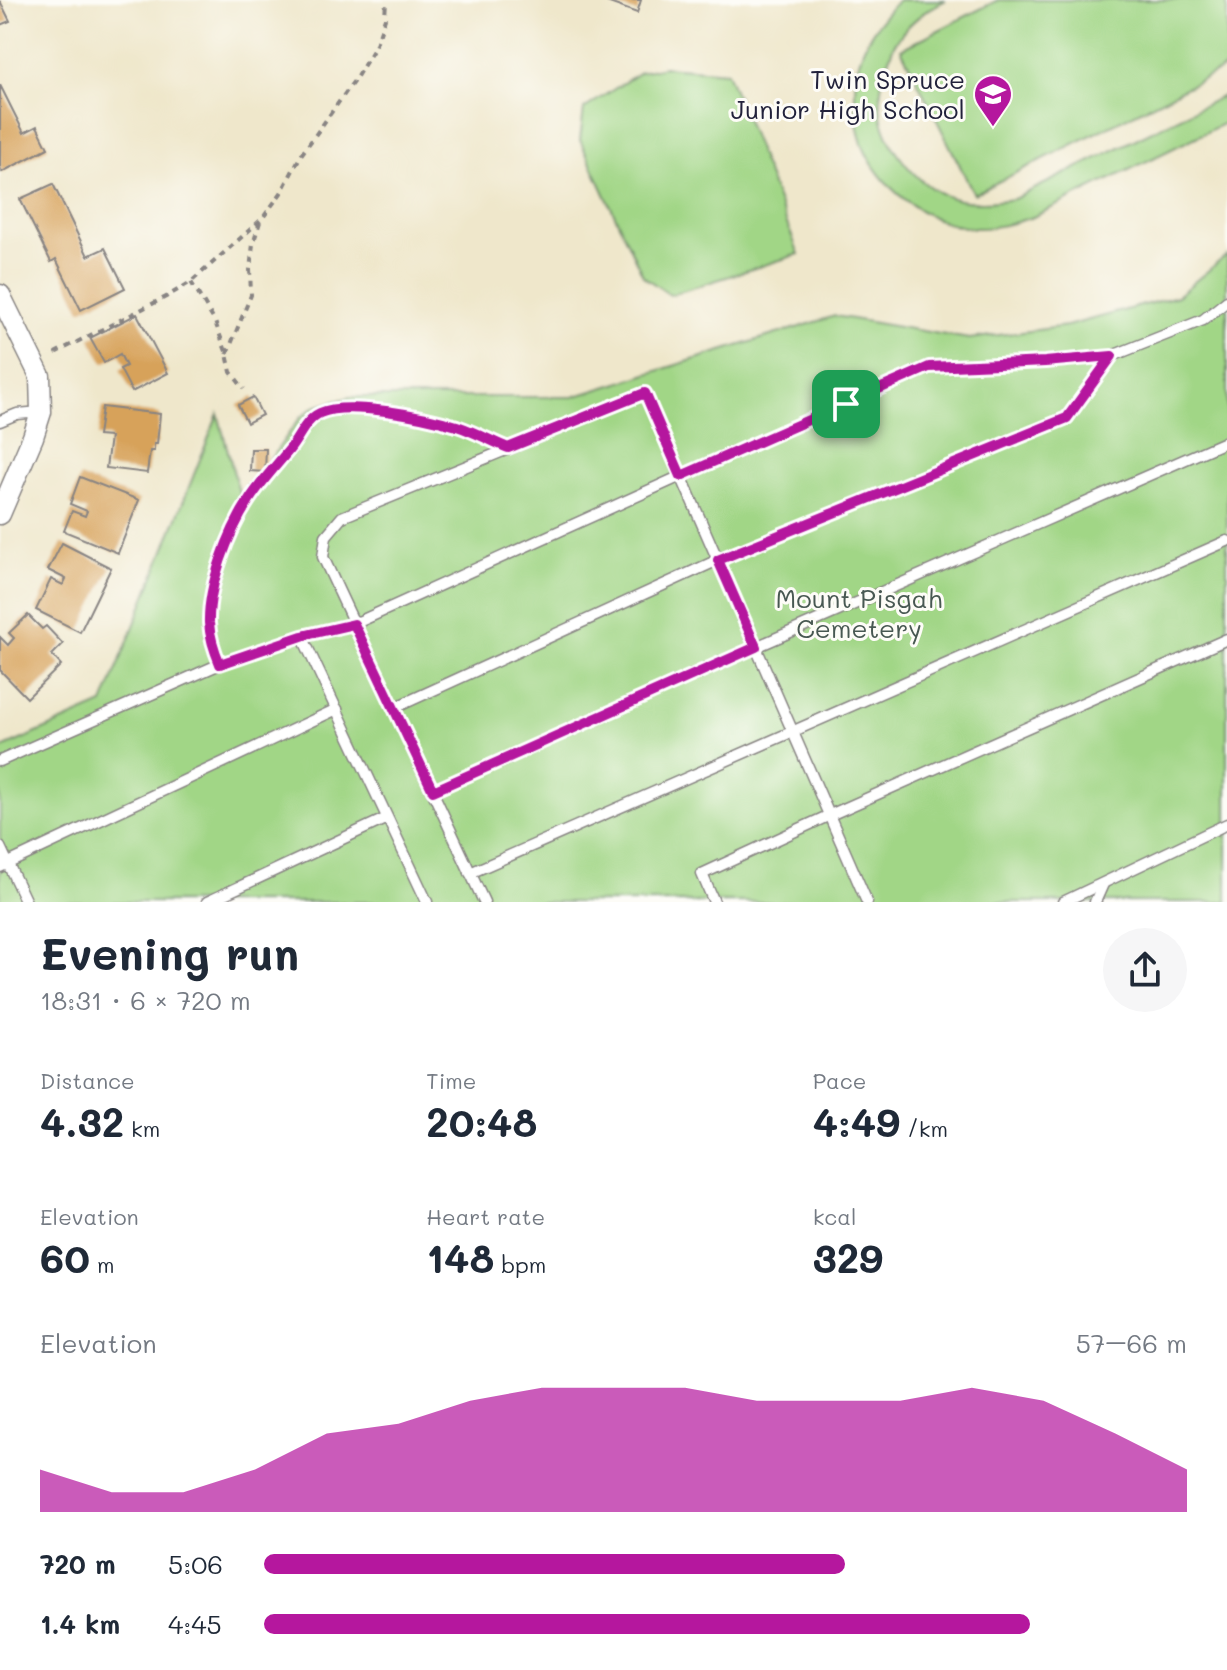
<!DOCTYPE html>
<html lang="en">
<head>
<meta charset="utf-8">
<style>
	body { margin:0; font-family:Mali,sans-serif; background:#f6f6f7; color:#1f2937; height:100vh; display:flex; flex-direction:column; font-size:30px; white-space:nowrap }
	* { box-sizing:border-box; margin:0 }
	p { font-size:26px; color:#747a83 }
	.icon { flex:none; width:44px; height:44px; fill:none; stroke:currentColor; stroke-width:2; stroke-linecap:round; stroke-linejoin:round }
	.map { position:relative; height:902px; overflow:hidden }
	.details { display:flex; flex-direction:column; background:#fff; flex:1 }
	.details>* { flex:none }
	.pin { position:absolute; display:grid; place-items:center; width:68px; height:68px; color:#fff; margin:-34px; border-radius:16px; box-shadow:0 4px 12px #0006 }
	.round { display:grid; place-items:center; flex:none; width:84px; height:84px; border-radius:42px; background:#f6f6f7 }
	.summary { display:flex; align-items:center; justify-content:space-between; height:136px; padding:0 40px }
	h1 { font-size:44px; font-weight:700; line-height:60px }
	.figures { display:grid; grid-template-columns:repeat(3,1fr); gap:12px; height:136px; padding:8px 40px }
	.figures div { display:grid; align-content:center }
	.figures b { font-size:40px; font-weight:700 }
	.figures small { font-size:22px; font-weight:400 }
	.figures p { font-size:22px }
	.chart { height:224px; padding:16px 40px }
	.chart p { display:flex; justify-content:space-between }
	.chart svg { width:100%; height:144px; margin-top:8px; fill:#b5179e; opacity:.7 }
	ul { padding:0 40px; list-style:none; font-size:26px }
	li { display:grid; grid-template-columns:128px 96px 1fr; align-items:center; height:60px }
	li i { height:20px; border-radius:10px; background:#b5179e }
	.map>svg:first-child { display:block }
	.green { fill:#a1d686; stroke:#627c60; stroke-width:2 }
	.building { fill:#d7a25a }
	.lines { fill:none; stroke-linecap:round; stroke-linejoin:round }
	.service-casing { stroke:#888483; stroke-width:13 }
	.minor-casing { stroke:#888483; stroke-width:23 }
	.path { stroke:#888483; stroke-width:4; stroke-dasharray:6 6; stroke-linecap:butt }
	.service { stroke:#fff; stroke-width:10 }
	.minor { stroke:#fff; stroke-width:20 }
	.route-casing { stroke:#fff; stroke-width:16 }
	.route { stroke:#b5179e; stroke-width:10 }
	.labels { text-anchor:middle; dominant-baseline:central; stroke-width:6; stroke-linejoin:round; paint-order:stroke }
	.poi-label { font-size:26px; fill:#22223b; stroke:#fdfcf7; text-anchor:end }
	.park-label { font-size:26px; fill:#485852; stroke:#fdfcf7 }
</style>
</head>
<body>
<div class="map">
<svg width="1227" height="902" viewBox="0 0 1227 902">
	<rect width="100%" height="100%" fill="#fdfcf7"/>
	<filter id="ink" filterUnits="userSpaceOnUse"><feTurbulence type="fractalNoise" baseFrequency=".0125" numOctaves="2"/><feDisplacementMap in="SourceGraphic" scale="16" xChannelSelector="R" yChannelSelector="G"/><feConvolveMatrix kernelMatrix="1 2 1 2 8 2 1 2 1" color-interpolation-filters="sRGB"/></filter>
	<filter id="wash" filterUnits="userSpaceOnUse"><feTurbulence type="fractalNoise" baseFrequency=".006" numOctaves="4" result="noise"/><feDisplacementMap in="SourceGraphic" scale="32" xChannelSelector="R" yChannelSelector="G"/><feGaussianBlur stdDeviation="1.8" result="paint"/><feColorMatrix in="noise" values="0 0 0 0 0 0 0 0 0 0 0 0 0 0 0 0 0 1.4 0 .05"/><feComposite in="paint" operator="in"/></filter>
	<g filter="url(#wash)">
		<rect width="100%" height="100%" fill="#efe7cb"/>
		<!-- green -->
		<g class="green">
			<path d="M 898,0 L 946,0 C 927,9 910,21 898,39 C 893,45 891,54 888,61 C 883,74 880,90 880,104 C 881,142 916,186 952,198 C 972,204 993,202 1014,199 L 1227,94 L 1227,122 L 1033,217 C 1014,223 994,229 973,228 C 928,224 886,192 866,153 C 854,129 852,87 859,62 C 864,40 883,16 898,0 Z"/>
			<path d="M 998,0 L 1227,0 L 1227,67 L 974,194 L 901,49 Z"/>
			<path d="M 665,67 L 727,72 L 799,254 L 670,295 L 643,276 L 580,140 L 584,109 L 640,72 Z"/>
			<path d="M 1227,255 L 1227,902 L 0,902 L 0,749 L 103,704 L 218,414 L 241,500 L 300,418 L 314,407 L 350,397 L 573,397 L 835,316 L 969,339 L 1067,326 L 1177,296 Z"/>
		</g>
		<g id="blocks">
			<!-- building -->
			<g class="building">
				<path d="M 601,0 L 641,0 L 637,13 Z"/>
				<path d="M 0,1 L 10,21 L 0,25 Z"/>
				<path d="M 0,85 L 24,133 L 37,126 L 48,148 L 2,172 L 0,167 Z"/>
				<path d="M 53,184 L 88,256 L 105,248 L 125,288 L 81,310 L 56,259 L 51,262 L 20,199 Z"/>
				<path d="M 137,314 L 168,373 L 132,392 L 120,369 L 126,366 L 120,354 L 104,363 L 90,338 Z"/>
				<path d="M 253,397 L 262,415 L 247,423 L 238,405 Z"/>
				<path d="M 102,407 L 160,414 L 157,444 L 154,444 L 154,451 L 150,451 L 147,473 L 106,468 L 110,437 L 98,436 Z"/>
				<path d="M 251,449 L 266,449 L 265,472 L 250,471 Z"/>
				<path d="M 80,477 L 139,500 L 118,553 L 64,531 L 72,511 L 85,516 L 87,511 L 70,504 Z"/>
				<path d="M 62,543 L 111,568 L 80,632 L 36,610 L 51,579 L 63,585 L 66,579 L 48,570 Z"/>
				<path d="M 28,615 L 42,629 L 46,626 L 63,644 L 52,655 L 61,665 L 27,698 L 0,670 L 0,637 L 8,645 L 14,638 L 9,633 Z"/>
			</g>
		</g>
	</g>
	<g filter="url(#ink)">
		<use href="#blocks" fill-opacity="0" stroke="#888483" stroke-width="2"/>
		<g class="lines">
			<defs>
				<g id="service">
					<path d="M 0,421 L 17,414 L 41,412"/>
					<path d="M 302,636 L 427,902"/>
					<path d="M 220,664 C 214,650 210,637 209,623 C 208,586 228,534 248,502 C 259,484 275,467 289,450 C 299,438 305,420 320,413 C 348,400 427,417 457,426 C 475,431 491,441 508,448"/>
					<path d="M 394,708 L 718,560 L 1067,418 L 1112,356"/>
					<path d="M 0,761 L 220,664 L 302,636 L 354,624 L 681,476 L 929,367 L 1045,362 L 1112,356 L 1203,320 L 1227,301"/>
					<path d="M 433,791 L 756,647 L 1227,441"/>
					<path d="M 0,847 L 26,902"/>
					<path d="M 0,867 L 337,709"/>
					<path d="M 470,873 L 1227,541"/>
					<path d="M 207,902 L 387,818"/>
					<path d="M 484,902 L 323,557 L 326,536 L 342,517 L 645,393 L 867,902"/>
					<path d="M 714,902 L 702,874 L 830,815 L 1227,639"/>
					<path d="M 1063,902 L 1227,824"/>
					<path d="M 1095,902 L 1103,884"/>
				</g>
				<path id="minor" d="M 0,295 L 40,376 L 41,412 L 33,437 L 0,514"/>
			</defs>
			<!-- service casing -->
			<use href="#service" class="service-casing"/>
			<!-- minor casing -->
			<use href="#minor" class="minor-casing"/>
			<!-- path -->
			<g class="path">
				<path d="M 191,282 L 215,322 L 227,354 L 231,372 L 244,389"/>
				<path d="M 55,353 L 166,297 L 191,282 L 262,219 L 281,193 L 301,155 L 356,78 L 375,47 L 385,18 L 386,0"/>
				<path d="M 227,354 L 251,295 L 250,269 L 253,244 L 260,222"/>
			</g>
			<!-- service -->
			<use href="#service" class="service"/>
			<!-- minor -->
			<use href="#minor" class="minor"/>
		</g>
	</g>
	<g class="lines" filter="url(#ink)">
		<defs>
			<path id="route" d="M 1112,356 L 1067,418 L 718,560 L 756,647 L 433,791 L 354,624 L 302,636 L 220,664 C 214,650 210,637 209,623 C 208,586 228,533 248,502 C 259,484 275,467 289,450 C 299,438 305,420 320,413 C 348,400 427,417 457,426 C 475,432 491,441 508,448 L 645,393 L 681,476 L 929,367 L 1045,362 Z"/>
		</defs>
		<!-- route casing -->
		<use href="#route" class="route-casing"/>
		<!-- route -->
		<use href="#route" class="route"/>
	</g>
	<!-- icons -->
	<defs>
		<symbol id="school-pin" viewBox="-11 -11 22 30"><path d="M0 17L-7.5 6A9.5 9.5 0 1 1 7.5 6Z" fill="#b5179e" stroke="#fdfcf7"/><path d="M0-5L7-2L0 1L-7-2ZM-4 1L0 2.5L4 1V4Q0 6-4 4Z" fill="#fff"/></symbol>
	</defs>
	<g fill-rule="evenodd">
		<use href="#school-pin" x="971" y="72" width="44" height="60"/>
	</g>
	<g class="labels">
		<!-- poi labels -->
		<g class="poi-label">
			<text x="965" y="79">Twin Spruce<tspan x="965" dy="30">Junior High School</tspan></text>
		</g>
		<!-- park labels -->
		<g class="park-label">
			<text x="859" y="598">Mount Pisgah<tspan x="859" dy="30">Cemetery</tspan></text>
		</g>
	</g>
</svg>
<div class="pin" style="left:846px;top:404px;background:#1e9e55"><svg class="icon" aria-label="arrive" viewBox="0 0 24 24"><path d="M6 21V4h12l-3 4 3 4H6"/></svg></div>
</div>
<section class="details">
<div class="summary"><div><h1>Evening run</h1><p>18:31 · 6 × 720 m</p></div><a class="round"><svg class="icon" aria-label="share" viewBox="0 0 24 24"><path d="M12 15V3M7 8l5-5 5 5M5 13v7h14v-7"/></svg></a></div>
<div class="figures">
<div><p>Distance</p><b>4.32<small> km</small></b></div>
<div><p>Time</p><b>20:48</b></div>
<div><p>Pace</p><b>4:49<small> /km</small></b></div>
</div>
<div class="figures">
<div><p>Elevation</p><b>60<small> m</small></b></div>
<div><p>Heart rate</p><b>148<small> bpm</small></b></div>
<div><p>kcal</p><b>329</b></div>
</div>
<div class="chart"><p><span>Elevation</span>57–66 m</p>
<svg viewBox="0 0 160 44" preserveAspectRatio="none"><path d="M0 44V31L10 38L20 38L30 31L40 20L50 17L60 10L70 6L80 6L90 6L100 10L110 10L120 10L130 6L140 10L150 20L160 31V44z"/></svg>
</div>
<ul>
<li><b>720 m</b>5:06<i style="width:63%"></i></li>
<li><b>1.4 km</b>4:45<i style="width:83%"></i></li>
</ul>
</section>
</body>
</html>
